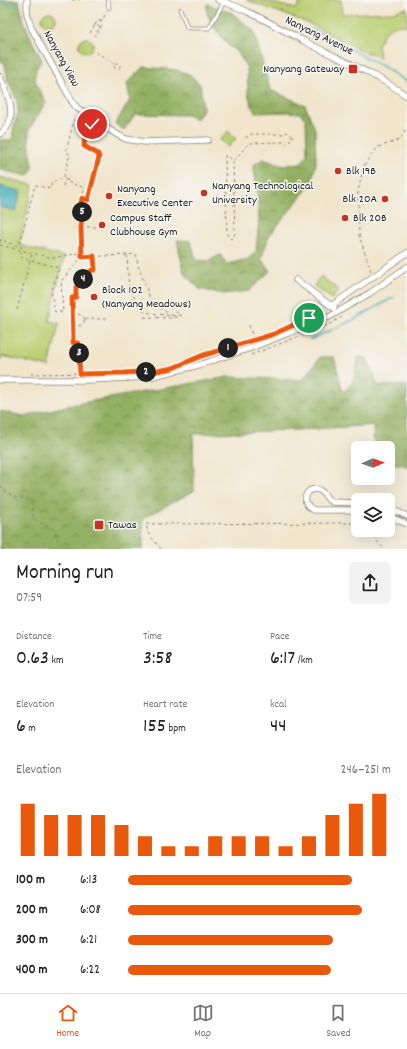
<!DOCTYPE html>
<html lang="en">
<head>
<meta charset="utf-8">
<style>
	body { margin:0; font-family:Dekko,sans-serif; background:#f2f2f2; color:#222; height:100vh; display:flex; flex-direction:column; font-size:15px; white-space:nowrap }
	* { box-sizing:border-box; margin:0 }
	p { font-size:13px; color:#767676 }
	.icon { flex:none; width:22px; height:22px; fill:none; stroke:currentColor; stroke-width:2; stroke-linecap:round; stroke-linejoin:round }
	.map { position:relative; height:549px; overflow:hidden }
	.details { display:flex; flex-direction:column; background:#fff; flex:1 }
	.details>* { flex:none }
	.needle { width:26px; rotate:88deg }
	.controls { position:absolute; left:351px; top:441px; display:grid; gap:8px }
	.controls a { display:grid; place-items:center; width:44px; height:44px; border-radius:6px; background:#fff; box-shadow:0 4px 16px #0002; font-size:20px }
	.pin { position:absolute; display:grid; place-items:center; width:34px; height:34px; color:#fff; margin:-17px; border:2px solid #fff; border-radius:50%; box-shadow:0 1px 4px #0007 }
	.km { position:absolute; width:20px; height:20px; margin:-10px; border-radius:50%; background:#222; color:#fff; font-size:11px; line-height:20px; text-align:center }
	.round { display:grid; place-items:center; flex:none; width:42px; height:42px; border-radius:6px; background:#f2f2f2 }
	.summary { display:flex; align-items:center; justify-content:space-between; height:68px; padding:0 16px }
	h1 { font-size:22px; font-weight:600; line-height:30px }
	.metrics { display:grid; grid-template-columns:repeat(3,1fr); gap:6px; height:68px; padding:4px 16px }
	.metrics div { display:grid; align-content:center }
	.metrics b { font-size:20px; font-weight:600 }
	.metrics small { font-size:11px; font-weight:400 }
	.metrics p { font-size:11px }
	.chart { height:112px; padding:8px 16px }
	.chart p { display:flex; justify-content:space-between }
	.chart svg { width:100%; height:72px; margin-top:4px; stroke:#ea580c; stroke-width:6 }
	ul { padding:0 16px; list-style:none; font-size:13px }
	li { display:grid; grid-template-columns:64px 48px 1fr; align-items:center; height:30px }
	li i { height:10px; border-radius:5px; background:#ea580c }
	.menu { display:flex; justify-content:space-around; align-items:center; height:56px; border-top:1px solid #e0e0e0; background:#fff; font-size:11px; color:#767676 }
	.menu a { display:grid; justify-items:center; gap:2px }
	.menu .current { color:#ea580c }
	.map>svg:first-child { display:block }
	.green { fill:#bbce71; stroke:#6c7546 }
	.forest { fill:url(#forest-crowns); stroke:#586640 }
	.water { fill:#3dacba; stroke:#2c646b }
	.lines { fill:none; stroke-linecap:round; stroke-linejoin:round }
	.stream { stroke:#3dacba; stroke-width:1.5 }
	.service-casing { stroke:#868074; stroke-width:4.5 }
	.minor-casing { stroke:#868074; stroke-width:7 }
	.path { stroke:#868074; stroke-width:1; stroke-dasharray:3 3; stroke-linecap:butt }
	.service { stroke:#fff; stroke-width:3 }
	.minor { stroke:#fff; stroke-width:5.5 }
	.route-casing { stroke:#fff; stroke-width:8 }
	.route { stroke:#ea580c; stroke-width:5 }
	.poi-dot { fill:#c8321e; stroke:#f6f6f2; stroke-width:1.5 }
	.labels { text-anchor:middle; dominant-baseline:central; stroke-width:3; stroke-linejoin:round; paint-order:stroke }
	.street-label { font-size:12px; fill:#1c1c1c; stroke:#f6f6f2 }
	.poi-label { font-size:12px; fill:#1c1c1c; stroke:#f6f6f2; text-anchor:start }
</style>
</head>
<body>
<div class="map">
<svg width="407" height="549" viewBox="0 0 407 549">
	<defs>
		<pattern id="forest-crowns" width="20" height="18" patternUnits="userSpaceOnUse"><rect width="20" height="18" fill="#94b163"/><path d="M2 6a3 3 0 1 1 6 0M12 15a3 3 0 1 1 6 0" fill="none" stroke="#788f51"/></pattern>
	</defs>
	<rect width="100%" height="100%" fill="#f6f6f2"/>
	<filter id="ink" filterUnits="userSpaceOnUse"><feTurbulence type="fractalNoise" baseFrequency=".025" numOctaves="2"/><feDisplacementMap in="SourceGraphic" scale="8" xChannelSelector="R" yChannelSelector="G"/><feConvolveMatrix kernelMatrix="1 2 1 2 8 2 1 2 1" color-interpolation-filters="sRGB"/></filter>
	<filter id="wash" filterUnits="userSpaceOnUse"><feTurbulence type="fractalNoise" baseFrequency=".012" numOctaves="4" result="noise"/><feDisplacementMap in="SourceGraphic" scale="16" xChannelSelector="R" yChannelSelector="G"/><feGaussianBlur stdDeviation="0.9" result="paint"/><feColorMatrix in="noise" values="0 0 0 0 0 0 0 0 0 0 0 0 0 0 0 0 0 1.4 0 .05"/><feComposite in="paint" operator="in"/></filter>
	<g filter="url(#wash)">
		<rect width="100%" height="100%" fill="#f1e5cc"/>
		<!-- green -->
		<g class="green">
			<path d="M 246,0 L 261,0 L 296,9 L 302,0 L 341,0 L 342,14 L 392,12 L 407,8 L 407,25 L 392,26 L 384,33 L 378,45 L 380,58 L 371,53 L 366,53 L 308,23 Z"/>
			<circle cx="49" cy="19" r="7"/>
			<circle cx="86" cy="45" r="7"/>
			<path d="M 228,131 L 236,139 L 228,147 L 220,140 Z"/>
			<path d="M 0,177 L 33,185 L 19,245 L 64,257 L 49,321 L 59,323 L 49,367 L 2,356 L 0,362 Z"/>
			<path d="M 321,276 L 339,290 L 332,299 L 314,286 Z"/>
		</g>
		<!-- forest -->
		<g class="forest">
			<path d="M 0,0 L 19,0 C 22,22 32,41 42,60 C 29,76 37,86 46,102 L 29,130 L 29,141 L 33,167 L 29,176 L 0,170 L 0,140 L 12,140 L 14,126 L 18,112 L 17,101 L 8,81 L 5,64 L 0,60 Z"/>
			<path d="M 207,4 L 232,13 L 254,31 L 270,90 L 305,105 L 315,129 L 316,163 L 311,184 L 269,236 L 261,259 L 270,271 L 249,291 L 224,294 L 199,289 L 184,273 L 177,240 L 191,241 L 196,260 L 209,261 L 220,255 L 227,264 L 248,259 L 256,252 L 259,219 L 257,187 L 253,165 L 263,159 L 280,165 L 301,164 L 307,155 L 306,120 L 300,113 L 288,112 L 256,113 L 252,107 L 248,93 L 247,68 L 239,54 L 226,43 L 216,30 L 207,14 Z"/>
			<path d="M 143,67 L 176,70 L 189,74 L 200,84 L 203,108 L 201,114 L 195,119 L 187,115 L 135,114 L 124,130 L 115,124 L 130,100 L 127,83 Z"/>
			<path d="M 320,357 L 334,357 L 343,392 L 352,384 L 359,357 L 367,358 L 378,386 L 407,385 L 407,467 L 401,464 L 388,464 L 388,448 L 374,448 L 373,425 L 317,429 L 193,434 L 194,491 L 143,518 L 143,549 L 0,549 L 0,411 L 24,416 L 76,404 L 228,377 L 303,380 Z"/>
		</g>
		<!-- water -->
		<path class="water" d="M 0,186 L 21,191 L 16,211 L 0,207 Z"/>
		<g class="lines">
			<!-- stream -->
			<g class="stream">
				<path d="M 0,2 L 19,5"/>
				<path d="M 312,29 L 382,66 L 407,82"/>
				<path d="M 310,340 L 355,319 L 394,297"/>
			</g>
		</g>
	</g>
	<g filter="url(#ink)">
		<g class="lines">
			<defs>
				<g id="service">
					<path d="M 108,0 L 109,8"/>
					<path d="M 180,9 L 187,27 L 190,28 L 209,28 L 224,2"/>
				</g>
				<g id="minor">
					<path d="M 27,0 L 27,14 L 32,29 L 73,103 L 77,108 L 116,134 L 126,139 L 144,142 L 208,140"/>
					<path d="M 218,0 C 248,9 276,27 304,41 C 338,59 375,73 407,96"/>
					<path d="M 0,77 C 8,94 20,120 0,134"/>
					<path d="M 296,280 L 334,308"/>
					<path d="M 331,306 L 407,253"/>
					<path d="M 0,380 L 89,380 L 149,377 L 195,366 L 248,349 L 329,317 L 370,293 L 407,267"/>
					<path d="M 358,503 L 332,502 C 326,500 325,492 319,490 C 306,485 299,504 314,510 L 358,510"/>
					<path d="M 388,508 L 407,516"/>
					<path d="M 388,516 L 407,524"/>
				</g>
			</defs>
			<!-- service casing -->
			<use href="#service" class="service-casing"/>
			<!-- minor casing -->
			<use href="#minor" class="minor-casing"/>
			<!-- path -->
			<g class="path">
				<path d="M 72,0 L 79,0"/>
				<path d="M 280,11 L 281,7"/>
				<path d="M 95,25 L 97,21 L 101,21"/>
				<path d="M 100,28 L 102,25 L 101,22 L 107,12"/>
				<path d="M 90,33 L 95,25 L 99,26 L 100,28 L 94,36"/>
				<path d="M 96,52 L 114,64"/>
				<circle cx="117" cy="66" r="3"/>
				<path d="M 225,155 L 227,235 L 231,239 L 235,234 L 233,161 L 228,156"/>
				<path d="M 234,160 L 249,143 L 283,142 L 285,145 L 293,137 L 287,132 L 284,134 L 251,134 L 244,139"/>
				<path d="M 64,177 L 70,154 L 66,152 L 74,120 L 79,121 L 80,117"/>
				<path d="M 63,186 L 64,182 L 71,178"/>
				<path d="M 80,198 L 90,201"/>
				<path d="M 88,200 L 99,157 L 98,154 L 84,146 L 85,134 L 91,124"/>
				<path d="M 81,227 L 96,227"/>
				<path d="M 5,240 L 5,242 L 22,247 L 20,257 L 59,268 L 51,293 L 55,312 L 63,312 L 61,281 L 82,257 L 81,227 L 82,212 L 80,207 L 84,190 L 82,187 L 70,183 L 64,178"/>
				<path d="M 0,242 L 1,239"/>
				<path d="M 20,243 L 35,185 L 50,189 L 52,182 L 63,178"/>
				<path d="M 0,245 L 52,258 L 81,253"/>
				<path d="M 82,257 L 127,255"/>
				<path d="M 371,271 L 359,235 L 358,192 L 364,165 L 378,147 L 397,141 L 401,138 L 407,128"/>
				<path d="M 17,310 L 32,253"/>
				<path d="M 178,312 L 169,314 L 151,301 L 138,265 L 136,254 L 127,255 L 129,291 L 139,303 L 144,312 L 171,316 L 182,315"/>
				<circle cx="79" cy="320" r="5.5"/>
				<path d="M 144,317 L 172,318 L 180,316"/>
				<path d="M 85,319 L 108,319"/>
				<path d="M 249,325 L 254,341"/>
				<path d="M 251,355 L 328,325 L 342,317"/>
				<path d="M 189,361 L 201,356 L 244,344"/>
				<path d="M 80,373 L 79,343 L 73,343 L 72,298 L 76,297 L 76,287 L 91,270 L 95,270 L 94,256"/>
				<path d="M 31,374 L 98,373"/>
				<path d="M 0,486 C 5,490 9,495 15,497 C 20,499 26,497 30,501 C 34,505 30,511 33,516 C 38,526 43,522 50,527 C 62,535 51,545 73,549"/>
				<path d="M 372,530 L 376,540 L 384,549"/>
				<path d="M 161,549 L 148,533 L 146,524 L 358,523"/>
			</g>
			<!-- service -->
			<use href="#service" class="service"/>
			<!-- minor -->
			<use href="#minor" class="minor"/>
		</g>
	</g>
	<g class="lines" filter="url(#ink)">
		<defs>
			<path id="route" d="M 92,124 L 85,134 L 84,146 L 98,154 L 99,157 L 88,200 L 82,198 L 80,207 L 82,212 L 81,228 L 82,257 L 94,256 L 95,270 L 92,270 L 76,287 L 76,297 L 72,298 L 73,343 L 78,343 L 80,374 L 124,373 L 157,371 L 173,368 L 201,356 L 274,334 L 309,318"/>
		</defs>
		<!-- route casing -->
		<use href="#route" class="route-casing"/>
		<!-- route -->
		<use href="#route" class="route"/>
	</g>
	<!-- markers -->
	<g class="poi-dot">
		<rect x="348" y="64" width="10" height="10" rx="2"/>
		<circle cx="338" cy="171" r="4"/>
		<circle cx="204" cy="193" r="4"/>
		<circle cx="109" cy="196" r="4"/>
		<circle cx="385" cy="199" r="4"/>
		<circle cx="345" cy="218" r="4"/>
		<circle cx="102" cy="225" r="4"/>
		<circle cx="94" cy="297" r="4"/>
		<rect x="94" y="520" width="10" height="10" rx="2"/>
	</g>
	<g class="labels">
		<!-- street labels -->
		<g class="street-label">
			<text transform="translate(319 36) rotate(26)">Nanyang Avenue</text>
			<text transform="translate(61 59) rotate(61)">Nanyang View</text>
		</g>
		<!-- poi labels -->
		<g class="poi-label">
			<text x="344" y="69" text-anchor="end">Nanyang Gateway</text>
			<text x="346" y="171">Blk 19B</text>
			<text x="212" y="186">Nanyang Technological<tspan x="212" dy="14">University</tspan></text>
			<text x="117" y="189">Nanyang<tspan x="117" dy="14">Executive Center</tspan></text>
			<text x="377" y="199" text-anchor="end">Blk 20A</text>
			<text x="110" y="218">Campus Staff<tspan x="110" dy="14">Clubhouse Gym</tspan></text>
			<text x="353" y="218">Blk 20B</text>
			<text x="102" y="290">Block 102<tspan x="102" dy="14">(Nanyang Meadows)</tspan></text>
			<text x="108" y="525">Tawas</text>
		</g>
	</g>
</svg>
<div class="controls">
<a><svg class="needle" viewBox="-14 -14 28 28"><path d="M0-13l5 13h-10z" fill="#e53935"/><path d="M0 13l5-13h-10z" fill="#767676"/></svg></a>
<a><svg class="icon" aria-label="layers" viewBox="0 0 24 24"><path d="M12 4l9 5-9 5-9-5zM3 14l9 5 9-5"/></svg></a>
</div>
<div class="pin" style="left:309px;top:318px;background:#1e9e55"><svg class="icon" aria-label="arrive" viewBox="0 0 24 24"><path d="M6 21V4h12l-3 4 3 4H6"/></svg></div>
<div class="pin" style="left:92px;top:124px;background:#d93025"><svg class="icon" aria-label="check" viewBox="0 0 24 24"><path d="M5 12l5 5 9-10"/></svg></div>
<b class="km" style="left:228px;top:348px">1</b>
<b class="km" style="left:146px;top:372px">2</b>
<b class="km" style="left:79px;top:353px">3</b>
<b class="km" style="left:83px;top:279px">4</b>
<b class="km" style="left:82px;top:212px">5</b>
</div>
<section class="details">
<div class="summary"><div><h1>Morning run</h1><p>07:59</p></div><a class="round"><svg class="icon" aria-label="share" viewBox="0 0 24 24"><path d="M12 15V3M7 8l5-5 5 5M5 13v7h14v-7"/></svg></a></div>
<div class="metrics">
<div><p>Distance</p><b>0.63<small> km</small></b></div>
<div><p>Time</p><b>3:58</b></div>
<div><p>Pace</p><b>6:17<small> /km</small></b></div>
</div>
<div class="metrics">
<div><p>Elevation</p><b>6<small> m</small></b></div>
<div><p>Heart rate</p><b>155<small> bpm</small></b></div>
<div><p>kcal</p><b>44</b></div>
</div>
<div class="chart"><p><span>Elevation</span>246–251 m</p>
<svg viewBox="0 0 160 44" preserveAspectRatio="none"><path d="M5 44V12M15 44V19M25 44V19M35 44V19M45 44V25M55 44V32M65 44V38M75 44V38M85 44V32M95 44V32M105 44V32M115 44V38M125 44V32M135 44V19M145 44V12M155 44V6"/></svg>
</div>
<ul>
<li><b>100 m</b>6:13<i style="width:85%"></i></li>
<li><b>200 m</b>6:08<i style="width:89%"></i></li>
<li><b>300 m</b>6:21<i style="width:78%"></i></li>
<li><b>400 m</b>6:22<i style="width:77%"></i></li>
</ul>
</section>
<nav class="menu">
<a class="current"><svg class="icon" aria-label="home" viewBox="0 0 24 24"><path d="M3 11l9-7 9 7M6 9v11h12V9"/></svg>Home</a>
<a><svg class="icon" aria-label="map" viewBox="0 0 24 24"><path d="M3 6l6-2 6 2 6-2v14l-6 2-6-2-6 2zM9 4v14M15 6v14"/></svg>Map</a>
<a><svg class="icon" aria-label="saved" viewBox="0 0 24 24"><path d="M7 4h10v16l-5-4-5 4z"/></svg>Saved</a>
</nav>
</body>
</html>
